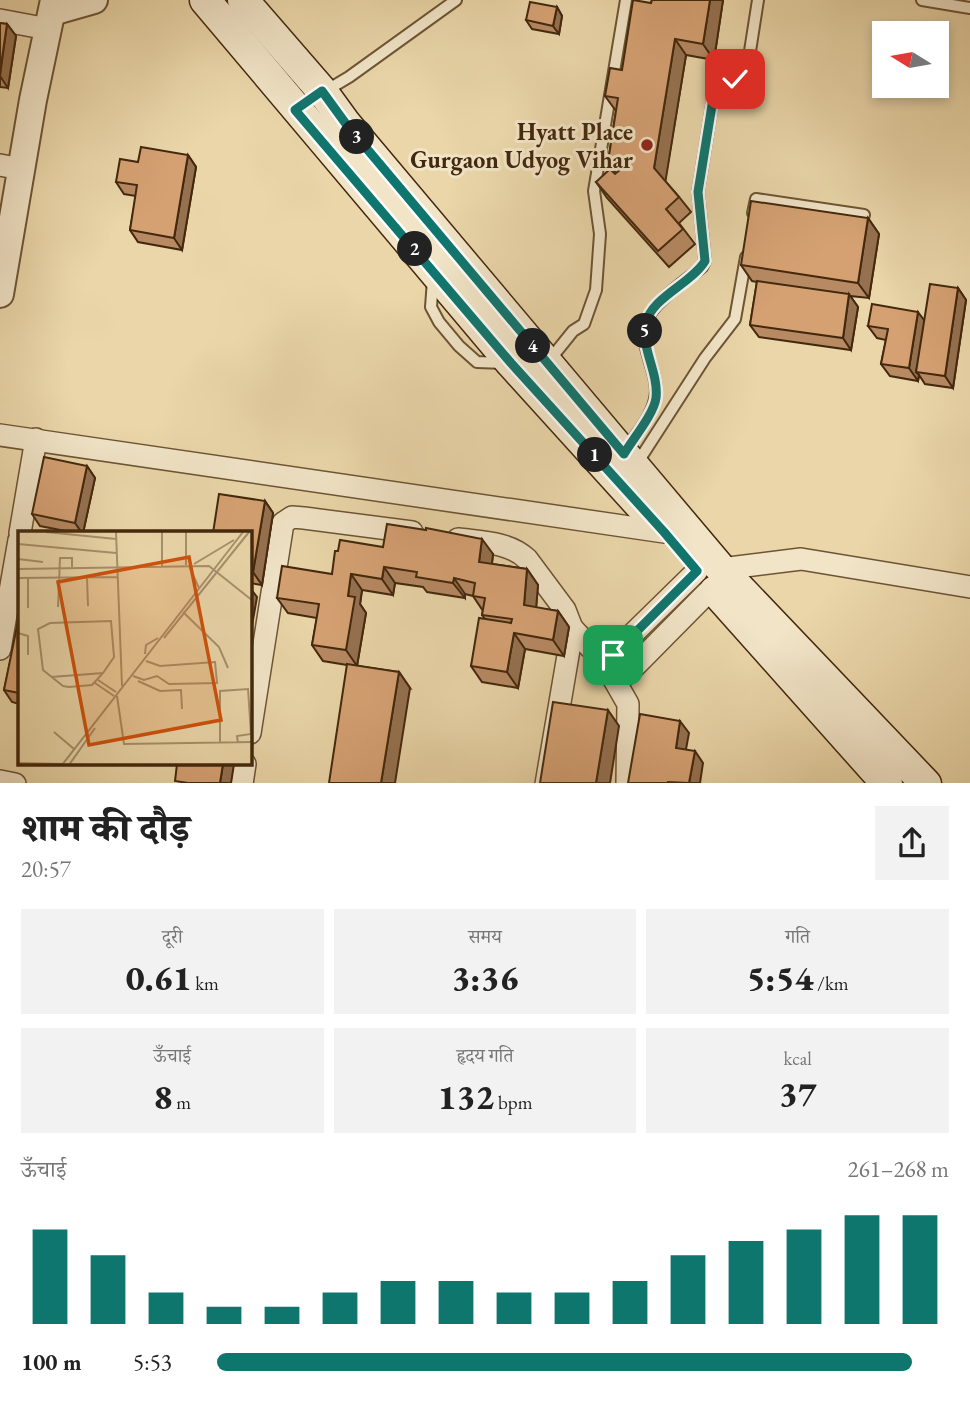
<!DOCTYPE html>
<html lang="hi">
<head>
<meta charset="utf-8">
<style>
	body { margin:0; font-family:"EB Garamond","Noto Serif Devanagari",serif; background:#f2f2f2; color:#222; height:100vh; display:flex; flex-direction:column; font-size:26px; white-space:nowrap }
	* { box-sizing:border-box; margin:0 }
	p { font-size:23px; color:#767676 }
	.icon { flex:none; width:38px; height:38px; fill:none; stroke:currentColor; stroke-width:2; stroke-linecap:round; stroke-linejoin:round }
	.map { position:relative; height:783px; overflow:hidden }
	.panel { display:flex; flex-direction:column; background:#fff; flex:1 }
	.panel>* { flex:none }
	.needle { width:46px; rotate:281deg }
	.buttons { position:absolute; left:872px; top:21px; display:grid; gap:14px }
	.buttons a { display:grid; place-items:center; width:77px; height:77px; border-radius:0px; background:#fff; box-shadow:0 4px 10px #0003; font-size:35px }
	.pin { position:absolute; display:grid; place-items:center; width:60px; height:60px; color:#fff; margin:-30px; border-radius:14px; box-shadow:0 4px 10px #0006 }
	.km { position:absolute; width:35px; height:35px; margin:-18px; border-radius:50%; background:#222; color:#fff; font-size:19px; line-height:35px; text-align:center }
	.round { display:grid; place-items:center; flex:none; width:74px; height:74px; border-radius:0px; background:#f2f2f2 }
	.overview { display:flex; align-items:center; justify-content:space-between; height:119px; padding:0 21px }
	h1 { font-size:38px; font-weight:800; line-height:52px }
	.figures { display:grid; grid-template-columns:repeat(3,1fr); gap:10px; height:119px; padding:7px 21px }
	.figures div { display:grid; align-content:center; border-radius:0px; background:#f2f2f2; text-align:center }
	.figures b { font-size:35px; font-weight:800 }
	.figures small { font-size:19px; font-weight:400 }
	.figures p { font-size:19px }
	.chart { height:196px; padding:14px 21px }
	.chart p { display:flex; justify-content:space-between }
	.chart svg { width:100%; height:126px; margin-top:7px; stroke:#0f766e; stroke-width:6 }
	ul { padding:0 21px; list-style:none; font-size:23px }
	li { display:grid; grid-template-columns:112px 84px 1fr; align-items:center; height:52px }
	li i { height:18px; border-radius:9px; background:#0f766e }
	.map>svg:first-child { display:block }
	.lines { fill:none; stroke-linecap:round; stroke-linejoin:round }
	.service-casing { stroke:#6d5434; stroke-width:14 }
	.minor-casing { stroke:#6d5434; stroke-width:24 }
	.tertiary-casing { stroke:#6d5434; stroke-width:30 }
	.secondary-casing { stroke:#43280d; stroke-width:33 }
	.service { stroke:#f1e4c7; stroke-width:10 }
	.minor { stroke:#f1e4c7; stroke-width:21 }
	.tertiary { stroke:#f1e4c7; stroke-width:26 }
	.secondary { stroke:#f1e4c7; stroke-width:30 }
	.wall { fill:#b78a63; stroke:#43280d; stroke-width:2 }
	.shaded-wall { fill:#957150; stroke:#43280d; stroke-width:2 }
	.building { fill:#d5a173; stroke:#43280d; stroke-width:2 }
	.route-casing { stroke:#fff; stroke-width:14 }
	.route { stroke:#0f766e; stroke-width:9 }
	.poi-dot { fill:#8f2418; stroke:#f1e4c7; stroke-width:2.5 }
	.labels { text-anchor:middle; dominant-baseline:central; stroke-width:6; stroke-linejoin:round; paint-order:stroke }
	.poi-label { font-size:24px; font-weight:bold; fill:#43280d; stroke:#f1e4c7; text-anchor:end }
	.inset-road { fill:none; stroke:#a7906b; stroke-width:2 }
	.view { fill:#cf520c; fill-opacity:0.15; stroke:#cf520c; stroke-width:3.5 }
	.inset-edge { fill:none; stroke:#43280d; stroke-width:3.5 }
</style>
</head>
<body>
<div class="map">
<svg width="970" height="784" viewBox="0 0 970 784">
	<rect width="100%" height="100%" fill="#ead6a9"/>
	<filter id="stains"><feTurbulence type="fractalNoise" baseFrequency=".00286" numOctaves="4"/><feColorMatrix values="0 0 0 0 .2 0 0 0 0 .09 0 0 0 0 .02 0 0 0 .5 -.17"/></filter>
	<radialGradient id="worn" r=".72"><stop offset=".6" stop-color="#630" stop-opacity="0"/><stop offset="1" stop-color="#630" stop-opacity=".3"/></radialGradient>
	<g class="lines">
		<defs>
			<g id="service">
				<path d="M 922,0 L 970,8"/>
				<path d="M 297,108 L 349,77 L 456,0"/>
				<path d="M 753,213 L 756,199 L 864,215"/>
				<path d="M 433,280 L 431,307 L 439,322 L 459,346 L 477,362 L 505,363"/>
				<path d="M 548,362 L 573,331 L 584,324 L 596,290 L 600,234 L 594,191 L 626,0"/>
				<path d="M 625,451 C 635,436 651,418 655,399 C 661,374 636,344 647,319 C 655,301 687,280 702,267 L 705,261 L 698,192 L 713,99 C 724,85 742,80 748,64 L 758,0"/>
				<path d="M 636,465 L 705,358 L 735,319 L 746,257"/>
			</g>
			<g id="minor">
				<path d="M 0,20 L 48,29"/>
				<path d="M 0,165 L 22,169"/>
				<path d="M 0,435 L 664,532"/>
				<path d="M 20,533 L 36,439"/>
				<path d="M 458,539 C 482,542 509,542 527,559 L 565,610 L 572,628 L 571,638 L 546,784"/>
				<path d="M 721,569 L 801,559 L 970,587"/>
				<path d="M 572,628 L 604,662 L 628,704 L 627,784"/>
				<path d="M 0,649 L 19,540"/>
				<path d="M 604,662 L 697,571"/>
				<path d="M 616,681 L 628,673 L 712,588"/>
				<path d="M 250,733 L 283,523 L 292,517 L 304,518 L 412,532"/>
				<path d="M 0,781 L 15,784"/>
				<path d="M 242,784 L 245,764"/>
			</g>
			<g id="tertiary">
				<path d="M 52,12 L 94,0"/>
				<path d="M 0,294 L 33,100 L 54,0"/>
			</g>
			<g id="secondary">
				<path d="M 205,0 L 511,363 L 657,524"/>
				<path d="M 243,0 L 322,91 L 346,124 L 721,569 L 926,784"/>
				<path d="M 715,591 L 887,784"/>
			</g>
		</defs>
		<!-- service casing -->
		<use href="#service" class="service-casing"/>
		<!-- minor casing -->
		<use href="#minor" class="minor-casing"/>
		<!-- tertiary casing -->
		<use href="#tertiary" class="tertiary-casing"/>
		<!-- secondary casing -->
		<use href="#secondary" class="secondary-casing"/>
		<!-- service -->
		<use href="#service" class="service"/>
		<!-- minor -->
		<use href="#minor" class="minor"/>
		<!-- tertiary -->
		<use href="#tertiary" class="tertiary"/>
		<!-- secondary -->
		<use href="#secondary" class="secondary"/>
	</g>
	<!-- wall -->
	<g class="wall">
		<path d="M 652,0 L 723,0 L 714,60 L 686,55 L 665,181 L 679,197 L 691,212 L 679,223 L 695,244 L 669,267 L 607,198 L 596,182 L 616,173 L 608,162 L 616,111 L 605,96 L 622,70 Z"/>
		<path d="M 557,7 L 562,16 L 559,34 L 532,29 L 526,20 Z"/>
		<path d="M 0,23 L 7,24 L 16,36 L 8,88 L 0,87 Z"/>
		<path d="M 188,155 L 196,167 L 182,250 L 138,242 L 130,230 L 136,196 L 124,194 L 116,182 L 138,162 Z"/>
		<path d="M 868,218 L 879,234 L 869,298 L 850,296 L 858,307 L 851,350 L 759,337 L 750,325 L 757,282 L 752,281 L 741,265 Z"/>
		<path d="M 958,288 L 966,300 L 953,388 L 925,384 L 919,375 L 918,381 L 890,376 L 881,364 L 886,340 L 877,338 L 868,326 L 924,320 Z"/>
		<path d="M 87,466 L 95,478 L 83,533 L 76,533 L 40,526 L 32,514 Z"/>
		<path d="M 265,501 L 273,513 L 262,585 L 250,583 L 250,533 Z"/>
		<path d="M 383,547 L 493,554 L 492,564 L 527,569 L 538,585 L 536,608 L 558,611 L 569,627 L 564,656 L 525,649 L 518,688 L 482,682 L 471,666 L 485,619 L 482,615 L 483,611 L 473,596 L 465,594 L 465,598 L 427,592 L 423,587 L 395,583 L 393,595 L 362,590 L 360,604 L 366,613 L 357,666 L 399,672 L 410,688 L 347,665 L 323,661 L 312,645 L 317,618 L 288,613 L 277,598 L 332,574 L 338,551 Z"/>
		<path d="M 19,622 L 19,704 L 12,702 L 4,690 Z"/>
	</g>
	<!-- shaded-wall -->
	<g class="shaded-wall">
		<path d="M 710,0 L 723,0 L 714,60 L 703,44 Z"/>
		<path d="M 557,7 L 562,16 L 559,34 L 553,26 Z"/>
		<path d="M 7,24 L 16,36 L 8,88 L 0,76 Z"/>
		<path d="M 675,39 L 686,55 L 665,184 L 654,168 Z"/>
		<path d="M 188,155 L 196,167 L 182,250 L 174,238 Z"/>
		<path d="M 868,218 L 879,234 L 869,298 L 858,283 Z"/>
		<path d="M 958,288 L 966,300 L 953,388 L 945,376 Z"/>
		<path d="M 849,294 L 858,307 L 851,350 L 843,338 Z"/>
		<path d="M 918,312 L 927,324 L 916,372 L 919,375 L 918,381 L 909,368 Z"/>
		<path d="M 87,466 L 95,478 L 83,533 L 82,533 L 75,523 Z"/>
		<path d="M 265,501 L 273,513 L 262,585 L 253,572 Z"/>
		<path d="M 482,539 L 493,554 L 490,578 L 479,562 Z"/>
		<path d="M 384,567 L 395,583 L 393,595 L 382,579 Z"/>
		<path d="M 527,569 L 538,585 L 535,621 L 524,605 Z"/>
		<path d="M 351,574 L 362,590 L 360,604 L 366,613 L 357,666 L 346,650 L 348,596 Z"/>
		<path d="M 454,578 L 465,594 L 465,598 L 453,583 Z"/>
		<path d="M 250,588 L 257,597 L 250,637 Z"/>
		<path d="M 558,611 L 569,627 L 564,656 L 553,640 Z"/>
		<path d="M 514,633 L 525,649 L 518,688 L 507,672 Z"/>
		<path d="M 399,672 L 410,688 L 395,783 L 381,783 Z"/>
		<path d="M 608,710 L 619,726 L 610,783 L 596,783 Z"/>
		<path d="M 680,721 L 689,733 L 684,760 L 676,748 Z"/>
		<path d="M 695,751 L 703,763 L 700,783 L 689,783 Z"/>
		<path d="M 223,764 L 234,764 L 231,783 L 220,783 Z"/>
	</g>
	<!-- building -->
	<g class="building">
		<path d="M 633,0 L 651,3 L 652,0 L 710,0 L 703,44 L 675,39 L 654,168 L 679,197 L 666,209 L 683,229 L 658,251 L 596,182 L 610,169 L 615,174 L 626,165 L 608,162 L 618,98 L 605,96 L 610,68 L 622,70 Z"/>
		<path d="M 530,2 L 557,7 L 553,26 L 526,20 Z"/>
		<path d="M 0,23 L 7,24 L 0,72 Z"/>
		<path d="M 141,147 L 188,155 L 174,238 L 130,230 L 137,185 L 116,182 L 120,159 L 138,162 Z"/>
		<path d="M 751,201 L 868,218 L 858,283 L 741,265 Z"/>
		<path d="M 757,281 L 849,294 L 843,338 L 750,325 Z"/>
		<path d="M 930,284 L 958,288 L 945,376 L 916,372 Z"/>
		<path d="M 872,304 L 918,312 L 909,368 L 881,364 L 888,329 L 868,326 Z"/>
		<path d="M 44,457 L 87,466 L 75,523 L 32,514 Z"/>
		<path d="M 219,494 L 265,501 L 253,572 L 250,572 L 250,533 L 213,533 Z"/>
		<path d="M 387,524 L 426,530 L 426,528 L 482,539 L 479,562 L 527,569 L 524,605 L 558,611 L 553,640 L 514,633 L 507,672 L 471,666 L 479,618 L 511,623 L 512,619 L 482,615 L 485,598 L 473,596 L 475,583 L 454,578 L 453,583 L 416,577 L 417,572 L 384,567 L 382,579 L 351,574 L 348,596 L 355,597 L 346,650 L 312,645 L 319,604 L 277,598 L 282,566 L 332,574 L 335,551 L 338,551 L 340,540 L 383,547 Z"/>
		<path d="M 18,621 L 19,622 L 19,693 L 4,690 Z"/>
		<path d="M 347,664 L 399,672 L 381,783 L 329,783 Z"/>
		<path d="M 553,702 L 608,710 L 596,783 L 540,783 Z"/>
		<path d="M 640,714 L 680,721 L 676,748 L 695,751 L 689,783 L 668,782 L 668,783 L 628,783 Z"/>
		<path d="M 177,764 L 223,764 L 220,783 L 188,783 L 175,781 Z"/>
	</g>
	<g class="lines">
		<defs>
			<path id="route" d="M 613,655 L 697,571 L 664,532 L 511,363 L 295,110 L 322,91 L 346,124 L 624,454 C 632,440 654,414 656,398 C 659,373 640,347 646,323 C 651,298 692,283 705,261 L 698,192 L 713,99 L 719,91 L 735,79"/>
		</defs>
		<!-- route casing -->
		<use href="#route" class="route-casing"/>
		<!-- route -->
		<use href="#route" class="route"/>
	</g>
	<!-- markers -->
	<circle class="poi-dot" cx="647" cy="145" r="7"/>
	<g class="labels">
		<!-- poi labels -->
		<g class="poi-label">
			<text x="633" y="131">Hyatt Place<tspan x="633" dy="28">Gurgaon Udyog Vihar</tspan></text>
		</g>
	</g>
	<!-- overview -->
	<g transform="translate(18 531)">
		<rect width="234" height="234" fill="#ead6a9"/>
		<path class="inset-road" d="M 28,1 L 98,8M 98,1 L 104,155M 144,1 L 144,35M 168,1 L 168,34M 0,13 L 98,22M 0,28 L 25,31M 176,33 L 216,9M 171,35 L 181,57M 0,38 L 191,35 L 235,70M 0,47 L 99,46M 10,47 L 10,77M 69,47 L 70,75M 40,76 L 42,27 L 54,27 L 54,36M 165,81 L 201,116 L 210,137M 0,102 L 10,105 L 10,124M 146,107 L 231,1M 127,123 L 128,114 L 140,107M 115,145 L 126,149 L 139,145 L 151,153 L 199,152 L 197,131 L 142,135 L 128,130M 33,146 L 85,142 L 96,126 L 93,90 L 32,92 L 20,98 L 25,139 L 45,155 L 51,156 L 74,154 L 85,142M 80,149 L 98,161M 120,150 L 142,160 L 163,159 L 164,178M 77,152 L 96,165M 99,165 L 106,213 L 235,211M 36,201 L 56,218M 202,212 L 202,160 L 230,158 L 233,203 L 219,205 L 220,212M 0,232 L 45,233M 44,234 L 225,1M 51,234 L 77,197"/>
		<path class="view" d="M 171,26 L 203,189 L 71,214 L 40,51 Z"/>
		<rect width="234" height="234" class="inset-edge"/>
	</g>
	<rect width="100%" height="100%" filter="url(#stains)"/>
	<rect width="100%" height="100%" fill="url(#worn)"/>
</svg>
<div class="buttons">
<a><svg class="needle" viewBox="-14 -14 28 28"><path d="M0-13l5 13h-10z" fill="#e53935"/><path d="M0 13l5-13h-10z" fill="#767676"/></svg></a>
</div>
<div class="pin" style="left:613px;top:655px;background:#1e9e55"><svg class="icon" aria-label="arrive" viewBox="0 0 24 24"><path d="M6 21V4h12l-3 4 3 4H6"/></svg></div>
<div class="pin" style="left:735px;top:79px;background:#d93025"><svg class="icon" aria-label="check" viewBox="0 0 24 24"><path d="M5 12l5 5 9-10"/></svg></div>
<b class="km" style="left:595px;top:455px">1</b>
<b class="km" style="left:415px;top:249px">2</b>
<b class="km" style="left:357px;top:137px">3</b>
<b class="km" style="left:533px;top:346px">4</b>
<b class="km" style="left:645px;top:331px">5</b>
</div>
<section class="panel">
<div class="overview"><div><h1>शाम की दौड़</h1><p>20:57</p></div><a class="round"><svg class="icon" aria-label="share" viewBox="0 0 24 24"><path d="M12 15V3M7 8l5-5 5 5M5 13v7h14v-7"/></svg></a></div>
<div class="figures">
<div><p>दूरी</p><b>0.61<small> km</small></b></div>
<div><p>समय</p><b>3:36</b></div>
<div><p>गति</p><b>5:54<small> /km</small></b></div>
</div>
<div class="figures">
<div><p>ऊँचाई</p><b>8<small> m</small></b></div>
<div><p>हृदय गति</p><b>132<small> bpm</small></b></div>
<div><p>kcal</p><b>37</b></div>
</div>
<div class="chart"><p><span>ऊँचाई</span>261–268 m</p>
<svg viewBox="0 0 160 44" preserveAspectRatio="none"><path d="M5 44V11M15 44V20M25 44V33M35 44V38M45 44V38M55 44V33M65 44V29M75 44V29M85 44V33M95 44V33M105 44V29M115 44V20M125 44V15M135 44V11M145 44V6M155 44V6"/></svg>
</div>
<ul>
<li><b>100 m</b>5:53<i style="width:95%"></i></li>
</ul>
</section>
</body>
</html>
